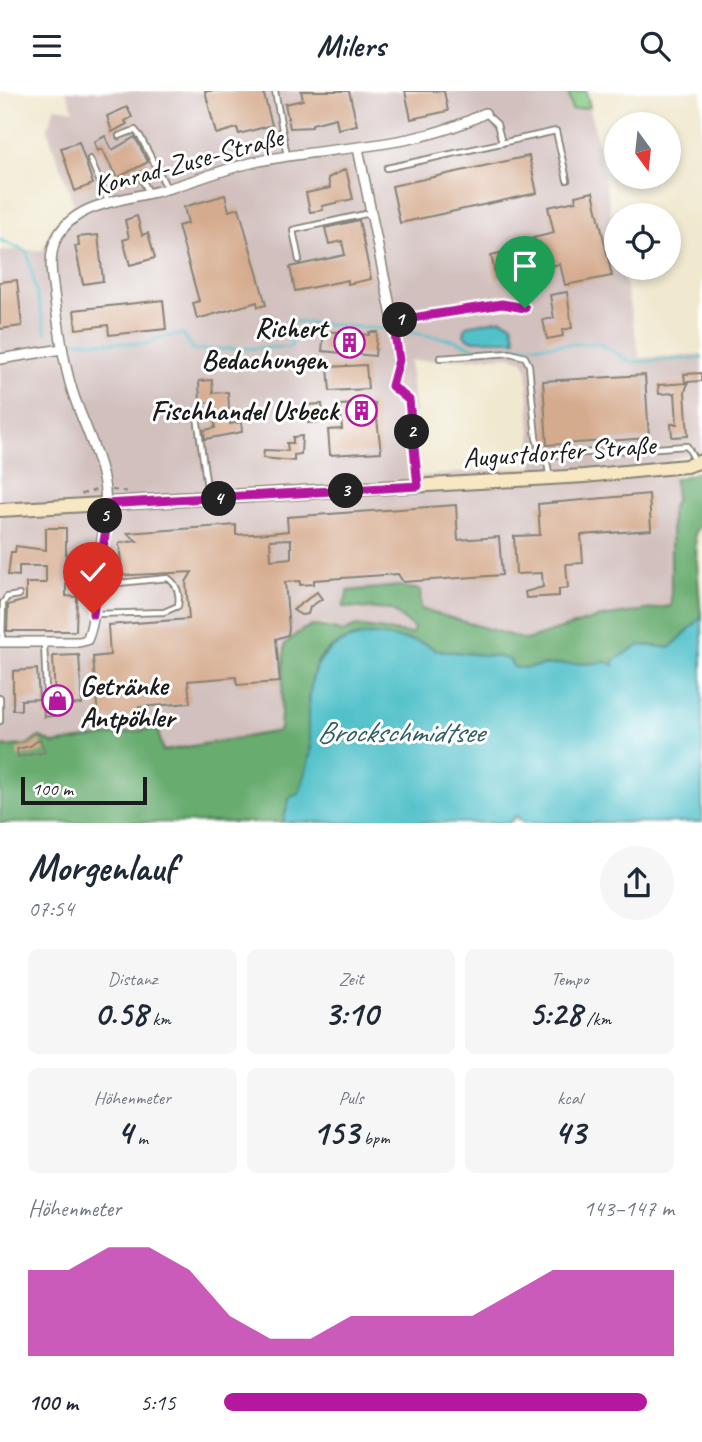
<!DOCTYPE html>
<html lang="de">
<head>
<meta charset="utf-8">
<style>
	body { margin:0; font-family:Caveat,sans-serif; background:#f6f6f7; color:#1f2937; height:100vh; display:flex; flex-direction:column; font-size:26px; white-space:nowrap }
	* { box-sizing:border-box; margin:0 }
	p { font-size:23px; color:#747a83 }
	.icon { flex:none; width:38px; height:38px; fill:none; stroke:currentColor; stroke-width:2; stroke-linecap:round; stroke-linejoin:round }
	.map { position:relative; height:732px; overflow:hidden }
	.details { display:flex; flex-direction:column; background:#fff; flex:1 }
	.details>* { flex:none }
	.needle { width:46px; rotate:165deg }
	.buttons { position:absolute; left:604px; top:21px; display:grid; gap:14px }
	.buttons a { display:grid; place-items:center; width:77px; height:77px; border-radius:50%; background:#fff; box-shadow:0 4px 10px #0003; font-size:35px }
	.scale { position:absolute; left:21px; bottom:18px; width:126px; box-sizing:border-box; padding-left:7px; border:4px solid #1c1c1c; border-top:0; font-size:19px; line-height:24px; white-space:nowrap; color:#1c1c1c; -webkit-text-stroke:5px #fff; paint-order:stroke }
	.pin { position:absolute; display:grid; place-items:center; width:60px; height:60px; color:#fff; margin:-72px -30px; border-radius:50% 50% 50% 0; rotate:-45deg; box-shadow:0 0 7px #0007 }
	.pin .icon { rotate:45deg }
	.km { position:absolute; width:35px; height:35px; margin:-18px; border-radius:50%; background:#222; color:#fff; font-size:19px; line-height:35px; text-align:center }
	.round { display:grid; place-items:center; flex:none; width:74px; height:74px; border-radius:37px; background:#f6f6f7 }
	.head { display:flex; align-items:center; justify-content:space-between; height:119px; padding:0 28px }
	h1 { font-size:38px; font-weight:600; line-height:52px }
	.metrics { display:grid; grid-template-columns:repeat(3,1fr); gap:10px; height:119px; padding:7px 28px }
	.metrics div { display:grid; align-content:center; border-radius:10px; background:#f6f6f7; text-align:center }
	.metrics b { font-size:35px; font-weight:600 }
	.metrics small { font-size:19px; font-weight:400 }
	.metrics p { font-size:19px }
	.chart { height:196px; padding:14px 28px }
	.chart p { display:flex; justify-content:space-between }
	.chart svg { width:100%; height:126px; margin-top:7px; fill:#b5179e; opacity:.7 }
	ul { padding:0 28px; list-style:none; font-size:23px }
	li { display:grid; grid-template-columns:112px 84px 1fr; align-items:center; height:52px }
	li i { height:18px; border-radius:9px; background:#b5179e }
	header { display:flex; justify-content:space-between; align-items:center; height:91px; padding:0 28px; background:#fff; font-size:32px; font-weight:600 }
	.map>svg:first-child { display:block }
	.industrial { fill:#d1c0bd; fill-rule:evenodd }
	.green { fill:#81c781; stroke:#4e724e; stroke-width:2 }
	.forest { fill:#68ac6f; stroke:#426446; stroke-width:2 }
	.water { fill:#53c1ca; stroke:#386e73; stroke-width:2 }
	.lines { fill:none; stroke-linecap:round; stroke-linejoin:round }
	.stream { stroke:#53c1ca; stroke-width:2.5 }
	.building { fill:#d5ab8e; fill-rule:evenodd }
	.service-casing { stroke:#868276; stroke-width:8 }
	.minor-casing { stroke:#868276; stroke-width:12 }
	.secondary-casing { stroke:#868276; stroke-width:16 }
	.path { stroke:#868276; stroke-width:2; stroke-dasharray:5 5; stroke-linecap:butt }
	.service { stroke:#fff; stroke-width:4.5 }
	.minor { stroke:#fff; stroke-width:9 }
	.secondary { stroke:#f7e8c3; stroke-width:12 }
	.route-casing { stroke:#fff; stroke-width:14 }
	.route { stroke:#b5179e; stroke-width:9 }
	.labels { text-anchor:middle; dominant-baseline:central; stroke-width:6; stroke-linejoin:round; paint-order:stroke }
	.street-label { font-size:28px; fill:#1c1c1c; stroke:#fff }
	.poi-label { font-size:28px; font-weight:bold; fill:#1c1c1c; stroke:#fff; text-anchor:end }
	.water-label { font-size:30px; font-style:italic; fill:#325e62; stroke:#fff }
</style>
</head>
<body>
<header><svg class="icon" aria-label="menu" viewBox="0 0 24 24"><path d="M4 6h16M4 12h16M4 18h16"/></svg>Milers<svg class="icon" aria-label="search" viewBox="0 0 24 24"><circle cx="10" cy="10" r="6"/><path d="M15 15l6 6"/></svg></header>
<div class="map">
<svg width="702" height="732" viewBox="0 0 702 732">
	<rect width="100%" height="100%" fill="#fff"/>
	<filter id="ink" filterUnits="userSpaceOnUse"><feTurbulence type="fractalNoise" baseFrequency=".0143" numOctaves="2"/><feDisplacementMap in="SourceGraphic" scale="14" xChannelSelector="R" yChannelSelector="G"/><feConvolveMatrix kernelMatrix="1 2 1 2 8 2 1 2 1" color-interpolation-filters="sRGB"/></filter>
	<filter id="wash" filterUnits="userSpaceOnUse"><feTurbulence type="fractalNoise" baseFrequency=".00686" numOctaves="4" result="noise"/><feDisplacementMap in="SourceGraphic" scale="28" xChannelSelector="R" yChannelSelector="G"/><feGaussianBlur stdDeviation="1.57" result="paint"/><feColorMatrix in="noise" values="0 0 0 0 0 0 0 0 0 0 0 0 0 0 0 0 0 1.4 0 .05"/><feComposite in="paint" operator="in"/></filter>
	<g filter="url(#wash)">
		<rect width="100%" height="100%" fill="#f0e8cf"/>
		<!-- industrial -->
		<path class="industrial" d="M 66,0 L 568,0 L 572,19 L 590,16 L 616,146 L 616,177 L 622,177 L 640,267 L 702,263 L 702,361 L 671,368 L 676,406 L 671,420 L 672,515 L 596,527 L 526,549 L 421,518 L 347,517 L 392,519 L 414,537 L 412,543 L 356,535 L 343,541 L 323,533 L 299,540 L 285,553 L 280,640 L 163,660 L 157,637 L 54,653 L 40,646 L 27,654 L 0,656 L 0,159 L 43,159 L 55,131 L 74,113 L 47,38 L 55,16 L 74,19 ZM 510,265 L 522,269 L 527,276 L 533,376 L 420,385 L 410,270 Z"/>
		<!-- green -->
		<path class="green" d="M 568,0 L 586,0 L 590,16 L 572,19 Z"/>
		<!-- forest -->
		<path class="forest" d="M 702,380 L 702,430 L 695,442 L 701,527 L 670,557 L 647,554 L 615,569 L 614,576 L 608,571 C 587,574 567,572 546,574 C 533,575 527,580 513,576 L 510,570 L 500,566 L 435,559 C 424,548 399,549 384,546 C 361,540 325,552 315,576 C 311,587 308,618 308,630 C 307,638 311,647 311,656 C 310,672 303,688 299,703 L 289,709 L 283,731 L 0,732 L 0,656 L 27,654 L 40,646 L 54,653 L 157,637 L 163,660 L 280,640 L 285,553 C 309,530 314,533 343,541 L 356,535 L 412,543 L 414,537 L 392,519 L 343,516 L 348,500 L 399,495 L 420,499 L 421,518 L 526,549 L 596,527 L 671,515 L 671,420 L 676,406 L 674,388 Z"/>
		<!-- water -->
		<g class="water">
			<path d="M 501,228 L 512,233 L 516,249 L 471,249 L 464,244 L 466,235 Z"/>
			<path d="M 702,520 L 702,731 L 523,732 L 516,725 L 509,732 L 283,731 L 290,706 L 299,703 C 303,688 310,672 311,656 C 311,647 307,637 308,629 C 311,592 309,565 347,549 C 359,545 371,543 384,545 C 400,549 424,548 435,559 L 500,566 L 510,569 L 513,576 C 527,579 533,575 546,574 C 567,572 587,574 608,571 L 614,575 L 614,569 L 640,554 L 670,557 L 701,527 Z"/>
		</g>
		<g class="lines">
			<!-- stream -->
			<g class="stream">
				<path d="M 0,149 L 27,161 L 46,242"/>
				<path d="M 407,241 L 454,249 L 476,257 L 599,252 L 631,271 L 702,267"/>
				<path d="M 74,250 L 147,253 L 158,247 L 183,243 L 194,259 L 290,256 L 292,254 L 287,230 L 382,238"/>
			</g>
		</g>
		<g id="blocks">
			<!-- building -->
			<g class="building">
				<path d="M 205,0 L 263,0 L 272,34 L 239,43 L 237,37 L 216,43 Z"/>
				<path d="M 301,0 L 349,0 L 357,34 L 338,38 L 336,27 L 312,33 L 312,36 L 290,37 L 285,13 L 303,9 Z"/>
				<path d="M 405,0 L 444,0 L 448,20 L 411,28 Z"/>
				<path d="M 127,16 L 132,26 L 125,30 L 127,33 L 112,41 L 107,25 Z"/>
				<path d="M 105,45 L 112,59 L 135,46 L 148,71 L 117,87 L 102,58 L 98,60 L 94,51 Z"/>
				<path d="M 79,51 L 93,93 L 75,100 L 61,57 Z"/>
				<path d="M 529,65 L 537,102 L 400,132 L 392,95 Z"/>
				<path d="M 346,78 L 353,108 L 322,115 L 323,119 L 310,121 L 306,102 L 330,97 L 328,87 Z"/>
				<path d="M 593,101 L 612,185 L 565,194 L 560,173 L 496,187 L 491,164 L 535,154 L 533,147 L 554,142 L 548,116 L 576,110 L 575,105 Z"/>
				<path d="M 225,104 L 229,120 L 239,117 L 266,214 L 258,216 L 257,211 L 197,228 L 193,212 L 199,210 L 178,135 L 188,132 L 184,116 Z"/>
				<path d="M 137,125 L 142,144 L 148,142 L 155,167 L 130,174 L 123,149 L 129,147 L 125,129 Z"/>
				<path d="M 359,129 L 371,188 L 348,193 L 348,189 L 295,200 L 290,176 L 345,164 L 342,150 L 329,153 L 325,137 Z"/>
				<path d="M 98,144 L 103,190 L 83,193 L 75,155 L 79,155 L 78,146 Z"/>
				<path d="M 17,189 L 22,235 L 0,238 L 0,191 Z"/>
				<path d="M 567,201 L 572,237 L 562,239 L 563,245 L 547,248 L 543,229 L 554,227 L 550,204 Z"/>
				<path d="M 163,209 L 166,238 L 109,244 L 108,234 L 76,238 L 74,219 Z"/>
				<path d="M 324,240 L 369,244 L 369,241 L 377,241 L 375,265 L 322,260 Z"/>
				<path d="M 366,274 L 368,298 L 330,300 L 328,276 Z"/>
				<path d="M 702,282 L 702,290 L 685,291 L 684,283 Z"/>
				<path d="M 645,284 L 649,347 L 547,354 L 543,290 Z"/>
				<path d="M 212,289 L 213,302 L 228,301 L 230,333 L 241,331 L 242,341 L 205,348 L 204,339 L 215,337 L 213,311 L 200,312 L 199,290 Z"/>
				<path d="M 688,292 L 685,301 L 688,345 L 672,346 L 671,333 L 677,333 L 675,302 L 659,303 L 658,294 Z"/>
				<path d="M 375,312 L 381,361 L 330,364 L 328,339 L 342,338 L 340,314 Z"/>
				<path d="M 322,313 L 324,331 L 308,332 L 306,314 Z"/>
				<path d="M 302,345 L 301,363 L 294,364 L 294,370 L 263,367 L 264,359 L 288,360 L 287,352 L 293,352 L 293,346 Z"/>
				<path d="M 649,403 L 651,439 L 581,444 L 583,472 L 566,473 L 568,497 L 559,498 L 559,505 L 526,507 L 525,501 L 543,496 L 542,482 L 516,483 L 514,445 L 540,444 L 538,413 Z"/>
				<path d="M 456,414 L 458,449 L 499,446 L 502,484 L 403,491 L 398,483 L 314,489 L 314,493 L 300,494 L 300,490 L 285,491 L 289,537 L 288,544 L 276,548 L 280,591 L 237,594 L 236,586 L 188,590 L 190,612 L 139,616 L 140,624 L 98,627 L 93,566 L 110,564 L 108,534 L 189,528 L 186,491 L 192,481 L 113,485 L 113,474 L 121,472 L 119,452 L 137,450 L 127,442 L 236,434 L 236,444 L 269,442 L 288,440 L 287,426 ZM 291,448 L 291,467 L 271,469 L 270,449 Z"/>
				<path d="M 46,437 L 66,437 L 66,505 L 77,506 L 76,540 L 7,540 L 8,514 L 26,509 L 26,492 L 46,492 L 46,475 L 19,475 L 19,485 L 8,484 L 11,461 L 15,461 L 16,455 L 46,459 Z"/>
				<path d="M 317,501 L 322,508 L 310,516 L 308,523 L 301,524 L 293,519 Z"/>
				<path d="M 79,564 L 82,613 L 65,614 L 61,624 L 44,626 L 43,608 L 55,608 L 53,565 Z"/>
				<path d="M 37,578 L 39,608 L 21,609 L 21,619 L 13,619 L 13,580 Z"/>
				<path d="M 40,648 L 45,661 L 18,666 L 17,658 L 30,655 Z"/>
			</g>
		</g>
	</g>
	<g filter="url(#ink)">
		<use href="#blocks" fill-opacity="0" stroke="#868276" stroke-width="2"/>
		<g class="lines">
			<defs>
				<g id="service">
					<path d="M 275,0 L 287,65"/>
					<path d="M 485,22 L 497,33 L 502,52"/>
					<path d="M 119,45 L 135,39 L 140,45 L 167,97"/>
					<path d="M 90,68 L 108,110"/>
					<path d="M 387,77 L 556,40 L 567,89"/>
					<path d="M 140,84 L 149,102"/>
					<path d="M 299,169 L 293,139 L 370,122"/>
					<path d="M 440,267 L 510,262 L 525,266 L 529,274 L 536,347 C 540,365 548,362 549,386"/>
					<path d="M 393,295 L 409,309 L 418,394"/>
					<path d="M 197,325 L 208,404"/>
					<path d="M 548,368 L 555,364 L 687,355 L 696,371"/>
					<path d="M 94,523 L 164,521 L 178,515 C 180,504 178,494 168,487 L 118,492 L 109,489 L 105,478 L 98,474"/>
					<path d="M 2,550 L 3,512 L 7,506 L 19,504"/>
					<path d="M 44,551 L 46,601"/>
					<path d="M 0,607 L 0,630"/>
				</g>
				<g id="minor">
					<path d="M 358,57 L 393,230 L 399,269 L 392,295"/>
					<path d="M 393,230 L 502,213 L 525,217"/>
					<path d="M 0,268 L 62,258"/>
					<path d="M 0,551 L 79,551 L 87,549 C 96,529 94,504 97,482 C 101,448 111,417 102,383 C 96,357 84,333 75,308 C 64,277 60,243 55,210 C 53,191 48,172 54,153 C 70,110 127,109 163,99 C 195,90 226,77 259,70 C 334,55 417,58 485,22"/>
				</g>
				<path id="secondary" d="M 0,419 L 584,385 L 686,375 L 702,370"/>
			</defs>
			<!-- service casing -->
			<use href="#service" class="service-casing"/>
			<!-- minor casing -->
			<use href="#minor" class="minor-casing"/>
			<!-- secondary casing -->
			<use href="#secondary" class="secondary-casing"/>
			<!-- path -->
			<g class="path">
				<path d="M 112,399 L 131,401"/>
				<path d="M 81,403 L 96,399"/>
			</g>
			<!-- service -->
			<use href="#service" class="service"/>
			<!-- minor -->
			<use href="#minor" class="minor"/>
			<!-- secondary -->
			<use href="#secondary" class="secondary"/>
		</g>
	</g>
	<g class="lines" filter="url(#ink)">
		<defs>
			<path id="route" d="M 93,523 L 106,438 L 105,413 L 418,395 L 409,309 L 392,295 L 399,269 L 393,230 L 502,213 L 525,217"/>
		</defs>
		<!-- route casing -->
		<use href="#route" class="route-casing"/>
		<!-- route -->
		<use href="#route" class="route"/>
	</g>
	<!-- icons -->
	<defs>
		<symbol id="building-ring" viewBox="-11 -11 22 22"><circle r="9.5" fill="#fff" stroke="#b5179e" stroke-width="1.5"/><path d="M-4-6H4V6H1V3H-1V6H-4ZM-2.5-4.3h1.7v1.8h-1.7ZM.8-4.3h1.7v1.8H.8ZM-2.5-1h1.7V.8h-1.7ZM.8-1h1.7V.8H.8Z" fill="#b5179e"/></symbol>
		<symbol id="shop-ring" viewBox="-11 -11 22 22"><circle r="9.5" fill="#fff" stroke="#b5179e" stroke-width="1.5"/><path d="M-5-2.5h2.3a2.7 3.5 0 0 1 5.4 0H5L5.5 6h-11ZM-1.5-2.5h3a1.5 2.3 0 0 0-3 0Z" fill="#b5179e"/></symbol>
	</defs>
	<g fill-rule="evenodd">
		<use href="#building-ring" x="332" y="234" width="35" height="35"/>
		<use href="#building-ring" x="344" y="302" width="35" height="35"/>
		<use href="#shop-ring" x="40" y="592" width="35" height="35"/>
	</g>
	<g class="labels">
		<!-- street labels -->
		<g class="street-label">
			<text transform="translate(188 70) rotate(-15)">Konrad-Zuse-Straße</text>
			<text transform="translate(559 360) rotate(-4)">Augustdorfer Straße</text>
		</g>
		<!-- poi labels -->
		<g class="poi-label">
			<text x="327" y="236">Richert<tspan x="327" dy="32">Bedachungen</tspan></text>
			<text x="338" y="319">Fischhandel Usbeck</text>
			<text x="80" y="594" text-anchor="start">Getränke<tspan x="80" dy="32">Antpöhler</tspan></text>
		</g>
		<!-- water labels -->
		<g class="water-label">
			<text x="400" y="641">Brockschmidtsee</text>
		</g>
	</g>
</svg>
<div class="buttons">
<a><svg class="needle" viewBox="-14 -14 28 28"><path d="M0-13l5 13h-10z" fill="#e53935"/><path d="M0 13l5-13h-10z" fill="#747a83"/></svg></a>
<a><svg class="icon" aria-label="locate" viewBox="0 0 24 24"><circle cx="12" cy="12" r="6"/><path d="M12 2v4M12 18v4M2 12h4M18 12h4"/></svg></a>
</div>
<div class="scale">100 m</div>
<div class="pin" style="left:525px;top:217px;background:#1e9e55"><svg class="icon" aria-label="arrive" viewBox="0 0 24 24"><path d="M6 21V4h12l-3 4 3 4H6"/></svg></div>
<div class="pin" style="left:93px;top:523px;background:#d93025"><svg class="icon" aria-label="check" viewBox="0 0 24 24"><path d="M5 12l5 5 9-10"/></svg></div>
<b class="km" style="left:400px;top:229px">1</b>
<b class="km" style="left:412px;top:341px">2</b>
<b class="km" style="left:346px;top:400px">3</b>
<b class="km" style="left:219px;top:408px">4</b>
<b class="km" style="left:105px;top:425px">5</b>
</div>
<section class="details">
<div class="head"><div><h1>Morgenlauf</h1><p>07:54</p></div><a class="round"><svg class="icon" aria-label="share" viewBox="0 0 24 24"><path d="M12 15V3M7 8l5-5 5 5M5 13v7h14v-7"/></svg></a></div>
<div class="metrics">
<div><p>Distanz</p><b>0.58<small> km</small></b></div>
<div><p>Zeit</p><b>3:10</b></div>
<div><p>Tempo</p><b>5:28<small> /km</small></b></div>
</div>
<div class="metrics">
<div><p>Höhenmeter</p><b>4<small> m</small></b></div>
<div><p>Puls</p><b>153<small> bpm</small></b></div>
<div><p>kcal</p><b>43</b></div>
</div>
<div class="chart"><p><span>Höhenmeter</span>143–147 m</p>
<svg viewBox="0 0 160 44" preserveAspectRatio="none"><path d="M0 44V14L10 14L20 6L30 6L40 14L50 30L60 38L70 38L80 30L90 30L100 30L110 30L120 22L130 14L140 14L150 14L160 14V44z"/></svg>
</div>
<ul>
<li><b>100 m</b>5:15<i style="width:94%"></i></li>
</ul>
</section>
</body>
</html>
